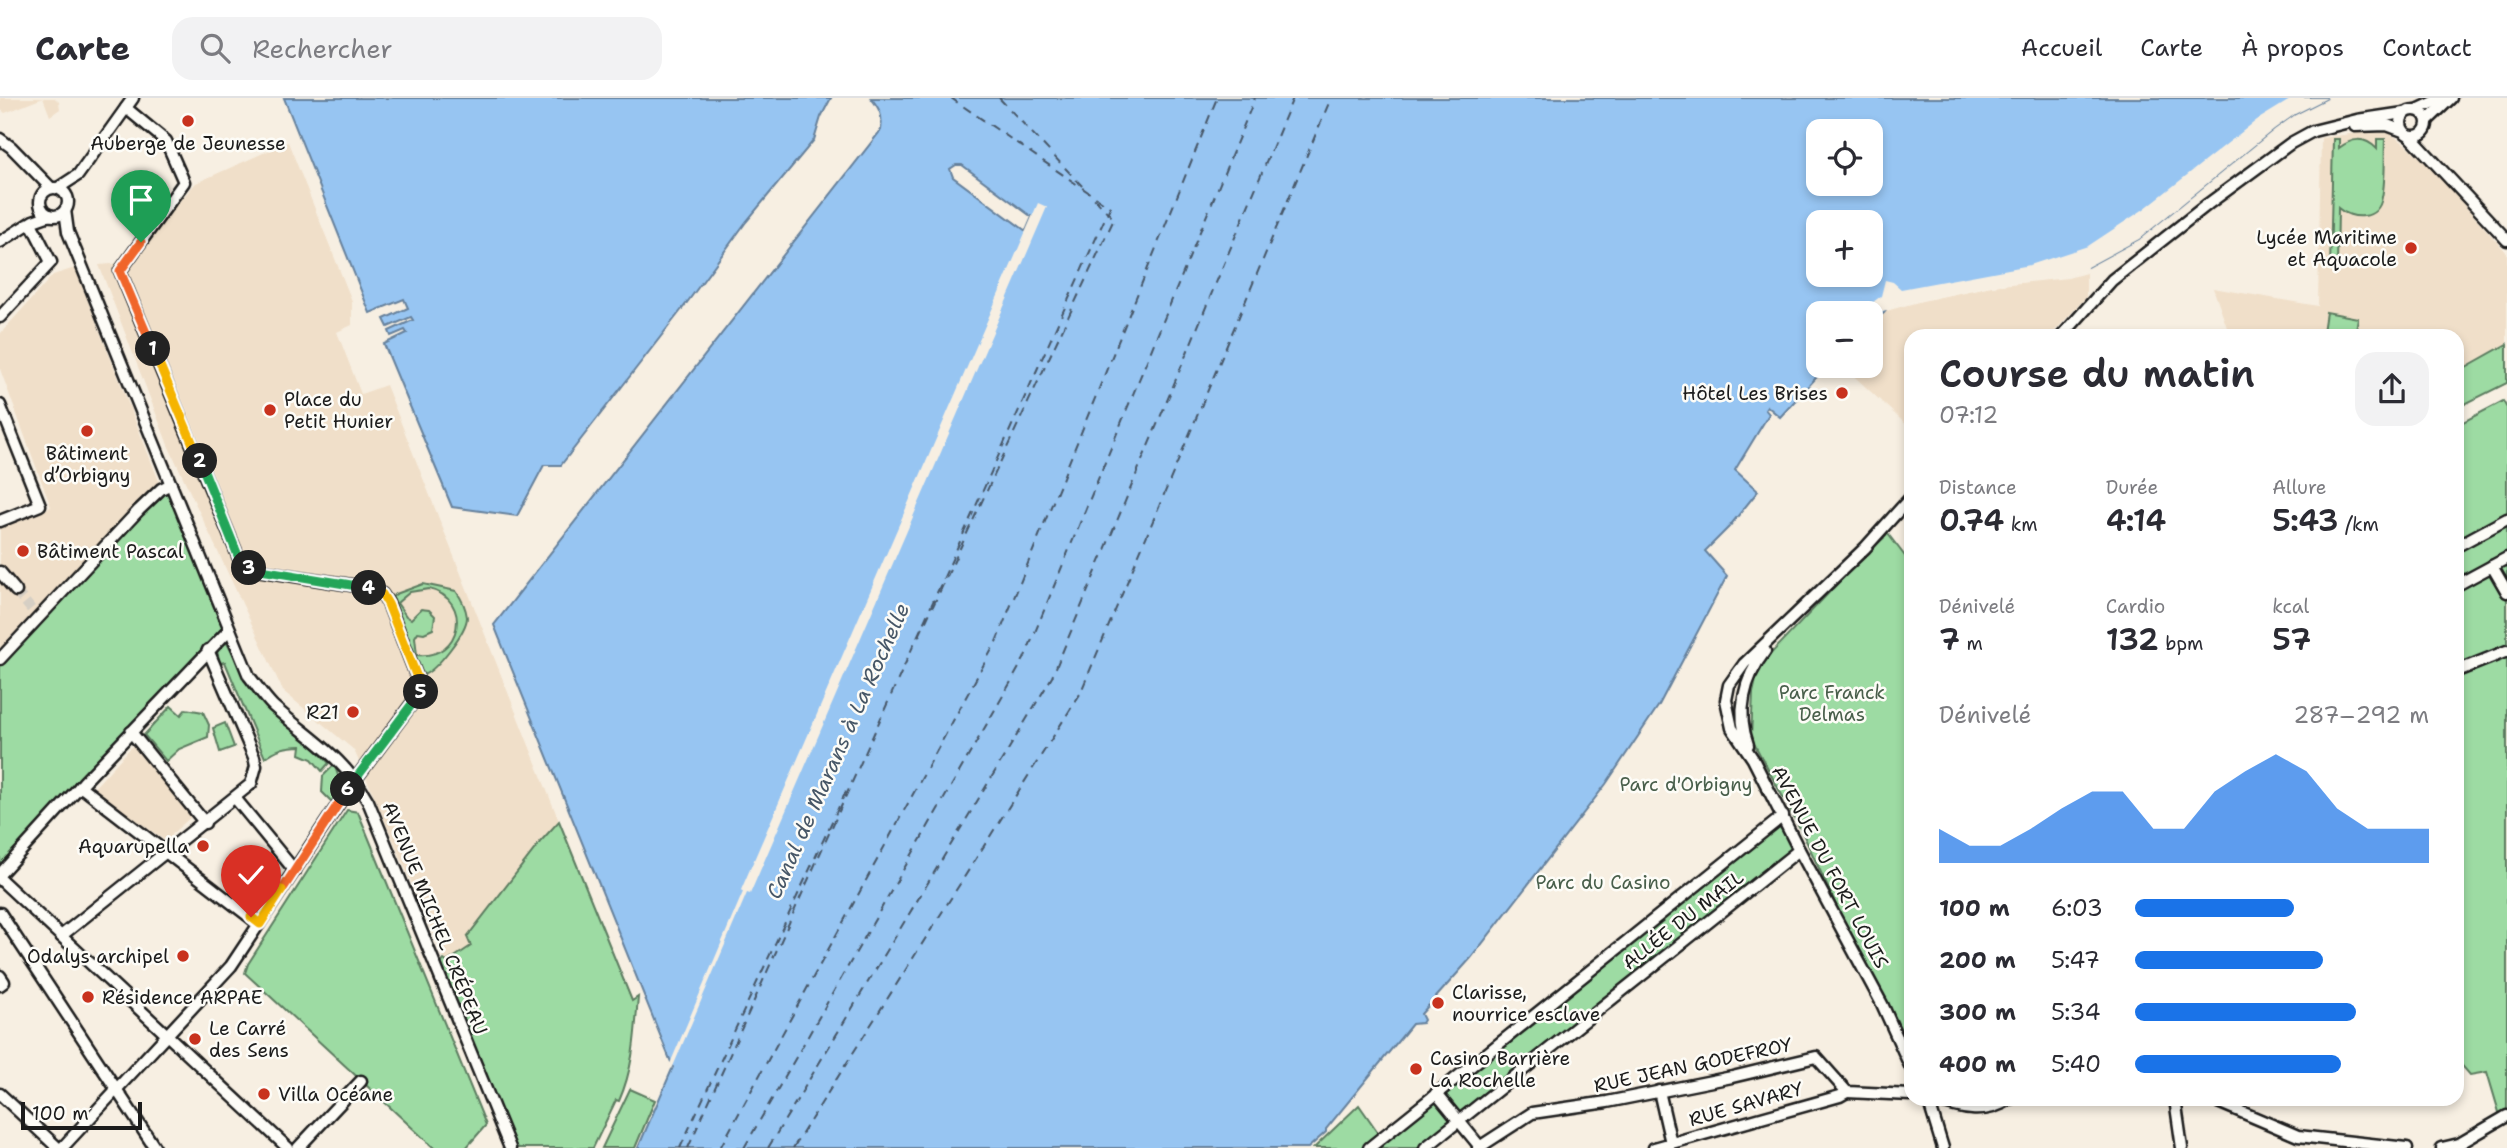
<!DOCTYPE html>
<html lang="fr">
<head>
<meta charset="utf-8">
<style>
	body { margin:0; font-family:"Shantell Sans",sans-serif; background:#f2f2f3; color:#2b2b33; height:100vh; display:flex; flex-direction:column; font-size:26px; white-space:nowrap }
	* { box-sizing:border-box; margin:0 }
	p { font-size:23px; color:#7c7c81 }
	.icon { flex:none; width:38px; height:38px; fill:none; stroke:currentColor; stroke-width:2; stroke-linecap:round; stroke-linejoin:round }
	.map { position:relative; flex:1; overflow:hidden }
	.sheet { position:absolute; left:1904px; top:231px; width:560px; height:777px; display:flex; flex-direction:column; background:#fff; border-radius:21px; box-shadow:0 4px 10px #0003 }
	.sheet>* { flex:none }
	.fabs { position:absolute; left:1806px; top:21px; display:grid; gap:14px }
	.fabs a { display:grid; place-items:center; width:77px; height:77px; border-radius:14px; background:#fff; box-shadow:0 4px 10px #0003; font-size:35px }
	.scale { position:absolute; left:21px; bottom:18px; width:121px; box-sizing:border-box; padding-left:7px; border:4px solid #1c1c1c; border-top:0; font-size:19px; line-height:24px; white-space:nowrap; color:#1c1c1c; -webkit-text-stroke:5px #fdfcf7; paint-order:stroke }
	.pin { position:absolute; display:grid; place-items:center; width:60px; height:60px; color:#fff; margin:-72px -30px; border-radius:50% 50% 50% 0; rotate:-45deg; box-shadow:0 0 7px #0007 }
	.pin .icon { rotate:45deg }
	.km { position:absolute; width:35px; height:35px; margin:-18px; border-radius:50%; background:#222; color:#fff; font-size:19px; line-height:35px; text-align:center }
	.round { display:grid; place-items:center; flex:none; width:74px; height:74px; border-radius:21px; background:#f2f2f3 }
	.head { display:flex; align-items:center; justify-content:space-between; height:119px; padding:0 35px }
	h1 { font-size:38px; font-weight:600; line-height:52px }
	.metrics { display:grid; grid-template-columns:repeat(3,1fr); gap:10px; height:119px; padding:7px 35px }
	.metrics div { display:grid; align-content:center }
	.metrics b { font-size:30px; font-weight:600 }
	.metrics small { font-size:19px; font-weight:400 }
	.metrics p { font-size:19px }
	.chart { height:196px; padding:14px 35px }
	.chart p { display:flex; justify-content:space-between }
	.chart svg { width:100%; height:126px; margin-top:7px; fill:#1a73e8; opacity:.7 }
	ul { padding:0 35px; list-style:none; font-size:23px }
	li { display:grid; grid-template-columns:112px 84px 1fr; align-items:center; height:52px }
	li i { height:18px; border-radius:9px; background:#1a73e8 }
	header { display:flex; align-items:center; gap:42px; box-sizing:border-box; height:98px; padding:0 35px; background:#fff; border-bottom:2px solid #e1e1e2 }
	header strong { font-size:33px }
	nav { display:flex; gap:38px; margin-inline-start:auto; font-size:24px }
	.search { width:490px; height:63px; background:#f2f2f3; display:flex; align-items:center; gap:18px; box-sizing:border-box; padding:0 24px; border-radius:21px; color:#7c7c81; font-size:26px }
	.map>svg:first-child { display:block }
	.built { fill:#f0dfc9 }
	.green { fill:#9ddba3; stroke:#5c7c60; stroke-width:2; fill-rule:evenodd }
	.water { fill:#97c5f2; stroke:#66819c; stroke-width:2; fill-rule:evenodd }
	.pier { fill:#f7efe2 }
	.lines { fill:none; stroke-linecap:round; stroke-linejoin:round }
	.ferry { stroke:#475767; stroke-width:2; stroke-dasharray:9 7; stroke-linecap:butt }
	.minor-tunnel { stroke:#d6cfc4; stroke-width:10; stroke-dasharray:10 5; stroke-linecap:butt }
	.minor-casing { stroke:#1c1c1c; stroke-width:15 }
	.minor { stroke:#fdfcf7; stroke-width:10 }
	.split-1-casing { stroke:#fff; stroke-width:14 }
	.split-2-casing { stroke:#fff; stroke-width:14 }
	.split-3-casing { stroke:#fff; stroke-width:14 }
	.split-4-casing { stroke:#fff; stroke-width:14 }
	.split-5-casing { stroke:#fff; stroke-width:14 }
	.split-6-casing { stroke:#fff; stroke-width:14 }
	.split-7-casing { stroke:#fff; stroke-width:14 }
	.split-8-casing { stroke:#fff; stroke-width:14 }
	.split-1 { stroke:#f0652b; stroke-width:9 }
	.split-2 { stroke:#f5b400; stroke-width:9 }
	.split-3 { stroke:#22a559; stroke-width:9 }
	.split-4 { stroke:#22a559; stroke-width:9 }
	.split-5 { stroke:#f5b400; stroke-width:9 }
	.split-6 { stroke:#22a559; stroke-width:9 }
	.split-7 { stroke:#f0652b; stroke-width:9 }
	.split-8 { stroke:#f5b400; stroke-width:9 }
	.poi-dot { fill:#c8321e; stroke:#fdfcf7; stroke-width:2.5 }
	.labels { text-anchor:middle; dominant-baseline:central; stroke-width:5; stroke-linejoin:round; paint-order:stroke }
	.poi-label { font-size:19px; fill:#1c1c1c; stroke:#fdfcf7; text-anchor:start }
	.park-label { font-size:19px; fill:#495f4b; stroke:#fdfcf7 }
	.street-label { font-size:19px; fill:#1c1c1c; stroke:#fdfcf7 }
	.water-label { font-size:21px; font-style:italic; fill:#475767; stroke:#fdfcf7 }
</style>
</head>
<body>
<header>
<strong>Carte</strong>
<div class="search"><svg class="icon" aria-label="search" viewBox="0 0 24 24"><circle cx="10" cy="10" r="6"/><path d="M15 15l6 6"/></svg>Rechercher</div>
<nav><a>Accueil</a><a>Carte</a><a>À propos</a><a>Contact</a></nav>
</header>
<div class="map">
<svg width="2507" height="1050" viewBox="0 0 2507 1050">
	<rect width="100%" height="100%" fill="#f7efe2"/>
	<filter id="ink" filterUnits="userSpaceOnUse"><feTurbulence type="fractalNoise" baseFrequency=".0143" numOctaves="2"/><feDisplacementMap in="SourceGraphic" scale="14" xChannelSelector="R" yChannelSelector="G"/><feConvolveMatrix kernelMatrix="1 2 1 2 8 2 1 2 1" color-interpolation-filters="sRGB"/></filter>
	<g filter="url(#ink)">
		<!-- built -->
		<g class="built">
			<path d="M 0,0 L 55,0 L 59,4 L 60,11 L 50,18 L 43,0 L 5,15 L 0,11 Z"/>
			<path d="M 2365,34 L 2389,35 L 2407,47 L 2432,71 L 2507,155 L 2507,246 L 2457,274 L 2457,238 L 2230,238 L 2213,190 L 2318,208 L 2321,40 Z"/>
			<path d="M 288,44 L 352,203 L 352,227 L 337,234 L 361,296 L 386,287 L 559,723 L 541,743 L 467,839 L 471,848 L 446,864 L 354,652 L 283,593 L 168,347 L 99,167 L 123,165 L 196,85 Z"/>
			<path d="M 75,170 L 159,383 L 0,554 L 0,429 L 51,409 L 0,271 L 0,236 L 53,177 Z"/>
			<path d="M 2086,175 L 2086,199 L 2050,238 L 1911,238 L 1911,331 L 1843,268 L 1871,268 L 1871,221 L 1879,215 L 1922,203 L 1991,188 L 2068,180 Z"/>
			<path d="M 134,646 L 192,718 L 174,734 L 167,744 L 93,691 Z"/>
		</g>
		<!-- green -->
		<g class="green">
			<path d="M 2333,41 L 2339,41 L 2339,50 C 2352,40 2364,38 2377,51 L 2377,41 L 2385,41 C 2384,60 2386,81 2382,99 C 2379,123 2351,122 2338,110 L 2337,171 L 2330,171 Z"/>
			<path d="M 2326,214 L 2358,220 L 2355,238 L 2323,234 Z"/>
			<path d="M 2507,246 L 2507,285 L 2457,310 L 2457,274 Z"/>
			<path d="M 2503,303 L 2507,310 L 2507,553 L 2457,573 L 2457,327 Z"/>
			<path d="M 171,386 L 229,532 L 0,776 L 0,561 Z"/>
			<path d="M 1888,436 L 1911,466 L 1911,959 L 1897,925 L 1858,854 L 1803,736 L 1751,640 L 1753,595 L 1758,573 L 1762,565 L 1860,462 Z"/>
			<path d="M 423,486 L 456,493 C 461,500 466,511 467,519 C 467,533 436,573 423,577 L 420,575 L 390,501 L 396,496 ZM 429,491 C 473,501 462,562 417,557 L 415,539 L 418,534 L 424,535 L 433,531 L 435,518 L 429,512 L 421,511 L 411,521 L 406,518 L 397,505 L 410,494 Z"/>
			<path d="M 225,545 L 228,546 L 242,573 L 329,665 L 322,673 L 312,661 L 300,656 L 301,648 C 286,648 276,651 265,660 L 225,564 L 220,565 L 217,553 L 220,548 Z"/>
			<path d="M 2507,559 L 2507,1018 L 2501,1021 L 2487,974 L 2470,977 L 2457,962 L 2457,579 Z"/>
			<path d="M 171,608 L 181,617 L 186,611 L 203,614 L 209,627 L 208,639 L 179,651 L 166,663 L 144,637 Z"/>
			<path d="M 225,625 L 234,649 L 220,654 L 213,630 Z"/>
			<path d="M 334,667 C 341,681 340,690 332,704 L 322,694 L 323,678 Z"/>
			<path d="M 347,712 L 358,714 L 486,1027 L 466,1050 L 434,1050 L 245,875 L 248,866 Z"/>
			<path d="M 559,723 L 632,903 L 638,899 C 635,935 634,969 619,1003 L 616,1002 L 593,1050 L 510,1050 L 438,870 L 444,862 L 447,864 L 471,848 L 467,839 L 541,743 Z"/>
			<path d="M 1778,726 L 1791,747 L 1791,755 L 1462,1017 L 1443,993 Z"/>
			<path d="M 630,991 L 655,1002 L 635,1050 L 602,1050 Z"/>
			<path d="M 1435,1002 L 1453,1024 L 1420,1050 L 1372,1050 Z"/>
			<path d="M 1359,1007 L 1382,1040 L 1369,1050 L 1314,1050 Z"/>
		</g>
		<!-- water -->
		<g class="water">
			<path d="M 284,0 L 831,0 L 821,19 L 814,42 L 746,124 L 686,206 L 561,367 L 544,367 L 517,418 L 452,409 L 384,246 L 407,235 L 405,232 L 391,238 L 389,233 L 413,222 L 411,219 L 388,229 L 384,221 L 408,210 L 404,201 L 370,215 Z"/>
			<path d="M 871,0 L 2327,0 L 2295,16 L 2274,31 L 2139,141 L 2087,169 L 1898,197 L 1884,215 L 1871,224 L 1871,215 L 1818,215 L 1818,268 L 1827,268 L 1780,319 L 1767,308 L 1765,311 L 1769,316 L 1735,372 L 1758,393 L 1729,429 L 1705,453 L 1727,478 L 1659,607 L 1606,686 L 1471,860 L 1421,916 L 1424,922 L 1422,925 L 1412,926 L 1326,1031 L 1326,1034 L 1308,1050 L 638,1050 L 673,969 L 494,527 L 881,32 C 883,18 880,11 871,0 ZM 1818,33 L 1871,33 L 1871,86 L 1818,86 ZM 956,67 L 962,67 L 1032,119 L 1026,133 L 953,79 L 950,71 ZM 1818,124 L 1871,124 L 1871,177 L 1818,177 Z"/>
		</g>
		<!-- pier -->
		<g class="pier">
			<path d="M 2293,0 L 2327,0 L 2295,16 L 2274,31 L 2139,141 L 2087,169 L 2086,173 L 2059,180 L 1991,188 L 1907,206 L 1901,205 L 1897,201 L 1890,212 L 1879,215 L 1871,221 L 1871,215 L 1859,215 L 1881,198 L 1885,182 L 1893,184 L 1901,191 L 2030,167 L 2088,148 L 2144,111 L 2257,22 Z"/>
			<path d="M 1038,105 L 1047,109 L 750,796 L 747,795 L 672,971 L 669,968 L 743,794 L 741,792 Z"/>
		</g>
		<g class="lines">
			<!-- ferry -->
			<g class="ferry">
				<path d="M 999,0 L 1084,90"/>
				<path d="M 919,538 L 1114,121 L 1090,96"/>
				<path d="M 680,1050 L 848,689"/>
				<path d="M 688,1050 L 1110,109 L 951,0"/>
				<path d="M 720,1050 L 996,544 L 1217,0"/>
				<path d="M 744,1050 L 1024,561 L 1255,0"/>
				<path d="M 768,1050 L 1052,579 L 1293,0"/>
				<path d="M 793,1050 L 1080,596 L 1331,0"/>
			</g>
			<!-- minor-tunnel -->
			<path class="minor-tunnel" d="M 16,493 L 31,511"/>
			<defs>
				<g id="minor">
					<circle cx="2414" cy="25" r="13"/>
					<path d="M 2417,12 L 2443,0"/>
					<path d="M 2428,22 L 2451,0"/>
					<path d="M 2355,28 L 2387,27 L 2403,33"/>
					<path d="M 2410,38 L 2507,142"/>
					<path d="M 0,41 L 11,49 L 51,90"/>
					<path d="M 58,90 L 78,77 L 133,0"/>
					<circle cx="54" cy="104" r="14"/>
					<path d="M 65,112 L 68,134 L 249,578 C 257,588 264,599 273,608 C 310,641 343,658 368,703 L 510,1050"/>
					<path d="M 0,144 L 33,123 L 50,117"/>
					<path d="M 0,219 L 51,164 L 31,125"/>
					<path d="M 2062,238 L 2112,182 L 2208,106 L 2291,45 L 2313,33 L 2357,22 L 2404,15"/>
					<path d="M 0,307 L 40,407 L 0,423"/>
					<path d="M 1911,399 L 1865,450 L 1744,566 L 1729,587 L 1726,602 L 1732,630 L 1753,661 L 1796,746 L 1882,906 L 1911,970"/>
					<path d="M 2457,448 L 2507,421"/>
					<path d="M 2492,468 L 2507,494"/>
					<path d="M 0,474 L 16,493"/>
					<path d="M 2457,487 L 2507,460"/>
					<path d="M 0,561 L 139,412 L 161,391 L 171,386"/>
					<path d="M 2457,573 L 2507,553"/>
					<path d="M 131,634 L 205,725"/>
					<path d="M 1748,647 C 1736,615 1744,580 1765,553"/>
					<path d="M 80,688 L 259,826"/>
					<path d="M 235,700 L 295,773"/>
					<path d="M 0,776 L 83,685 L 229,532"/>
					<path d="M 0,781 L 288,1050"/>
					<path d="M 0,815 L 155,1050"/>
					<path d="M 61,838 L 251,686 L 256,668 L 254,659 L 208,552"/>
					<path d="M 0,878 L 4,884 L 0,887"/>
					<path d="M 1659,993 L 1671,1045"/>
					<path d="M 1436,995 L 1481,1050"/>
					<path d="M 0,996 L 58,1050"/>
					<path d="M 1928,1001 L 1943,1050"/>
					<path d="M 1933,1001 C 1960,1011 1984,1018 2010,1001"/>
					<path d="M 2175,1001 L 2182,1050"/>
					<path d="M 2211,1001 L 2298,1038 L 2407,1050"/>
					<path d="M 62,1050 L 231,868 L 349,690 L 422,592 L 388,505 L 382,496 L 370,490 L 243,470 L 120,173 L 184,84 L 166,43 L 126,10"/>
					<path d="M 298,1050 L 361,983"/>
					<path d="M 1369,1050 L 1783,718"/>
					<path d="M 1425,1050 L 1799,752"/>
					<path d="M 1478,1050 L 1532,1015 L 1607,1004 L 1732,979 L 1816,959 L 1847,994 L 1911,997"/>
					<path d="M 1654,1050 L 1840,998 L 1847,994"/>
					<path d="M 2442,1050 L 2459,1046 L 2507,1018"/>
				</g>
			</defs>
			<!-- minor casing -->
			<use href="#minor" class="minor-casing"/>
			<!-- minor -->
			<use href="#minor" class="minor"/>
		</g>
	</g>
	<g class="lines" filter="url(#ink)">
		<defs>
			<path id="split-1" d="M 141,144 L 120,173 L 153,251"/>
			<path id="split-2" d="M 153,251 L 200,363"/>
			<path id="split-3" d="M 200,363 L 243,470 L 249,470"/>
			<path id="split-4" d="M 249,470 L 369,490"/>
			<path id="split-5" d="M 369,490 L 382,496 L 388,506 L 422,592 L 421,594"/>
			<path id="split-6" d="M 348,691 L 421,594"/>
			<path id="split-7" d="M 282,792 L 348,691"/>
			<path id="split-8" d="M 251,819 L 260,826 L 282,792"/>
		</defs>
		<!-- split-1 casing -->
		<use href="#split-1" class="split-1-casing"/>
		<!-- split-2 casing -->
		<use href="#split-2" class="split-2-casing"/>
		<!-- split-3 casing -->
		<use href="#split-3" class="split-3-casing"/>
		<!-- split-4 casing -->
		<use href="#split-4" class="split-4-casing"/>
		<!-- split-5 casing -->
		<use href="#split-5" class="split-5-casing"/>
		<!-- split-6 casing -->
		<use href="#split-6" class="split-6-casing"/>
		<!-- split-7 casing -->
		<use href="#split-7" class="split-7-casing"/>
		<!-- split-8 casing -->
		<use href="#split-8" class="split-8-casing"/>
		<!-- split-1 -->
		<use href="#split-1" class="split-1"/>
		<!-- split-2 -->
		<use href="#split-2" class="split-2"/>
		<!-- split-3 -->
		<use href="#split-3" class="split-3"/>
		<!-- split-4 -->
		<use href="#split-4" class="split-4"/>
		<!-- split-5 -->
		<use href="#split-5" class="split-5"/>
		<!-- split-6 -->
		<use href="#split-6" class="split-6"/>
		<!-- split-7 -->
		<use href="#split-7" class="split-7"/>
		<!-- split-8 -->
		<use href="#split-8" class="split-8"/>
	</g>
	<!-- markers -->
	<g class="poi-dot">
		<circle cx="188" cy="23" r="7"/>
		<circle cx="2411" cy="150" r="7"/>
		<circle cx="1842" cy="295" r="7"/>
		<circle cx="270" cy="312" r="7"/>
		<circle cx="87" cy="333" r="7"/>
		<circle cx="23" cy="453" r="7"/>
		<circle cx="353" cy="614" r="7"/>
		<circle cx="203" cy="748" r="7"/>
		<circle cx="183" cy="858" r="7"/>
		<circle cx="88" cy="899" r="7"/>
		<circle cx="1438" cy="905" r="7"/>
		<circle cx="195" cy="941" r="7"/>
		<circle cx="1416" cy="971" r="7"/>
		<circle cx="264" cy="996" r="7"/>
	</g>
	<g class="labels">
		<!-- poi labels -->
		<g class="poi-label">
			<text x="188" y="45" text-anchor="middle">Auberge de Jeunesse</text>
			<text x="2397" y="139" text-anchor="end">Lycée Maritime<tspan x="2397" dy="22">et Aquacole</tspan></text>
			<text x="1828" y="295" text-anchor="end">Hôtel Les Brises</text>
			<text x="284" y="301">Place du<tspan x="284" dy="22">Petit Hunier</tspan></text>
			<text x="87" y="355" text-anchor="middle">Bâtiment<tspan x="87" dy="22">d’Orbigny</tspan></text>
			<text x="37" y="453">Bâtiment Pascal</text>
			<text x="339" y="614" text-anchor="end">R21</text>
			<text x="189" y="748" text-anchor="end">Aquarupella</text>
			<text x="169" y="858" text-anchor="end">Odalys archipel</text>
			<text x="1452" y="894">Clarisse,<tspan x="1452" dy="22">nourrice esclave</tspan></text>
			<text x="102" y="899">Résidence ARPAE</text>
			<text x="209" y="930">Le Carré<tspan x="209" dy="22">des Sens</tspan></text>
			<text x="1430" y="960">Casino Barrière<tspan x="1430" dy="22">La Rochelle</tspan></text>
			<text x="278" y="996">Villa Océane</text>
		</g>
		<!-- park labels -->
		<g class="park-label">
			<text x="1832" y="594">Parc Franck<tspan x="1832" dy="22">Delmas</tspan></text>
			<text x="1686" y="686">Parc d'Orbigny</text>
			<text x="1603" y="784">Parc du Casino</text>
		</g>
		<!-- street labels -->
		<g class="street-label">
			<text transform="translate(1830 769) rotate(62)">AVENUE DU FORT LOUIS</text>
			<text transform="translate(435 820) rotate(68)">AVENUE MICHEL CRÉPEAU</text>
			<text transform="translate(1683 822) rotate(-38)">ALLÉE DU MAIL</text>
			<text transform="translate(1693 967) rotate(-12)">RUE JEAN GODEFROY</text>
			<text transform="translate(1746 1006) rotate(-16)">RUE SAVARY</text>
		</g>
		<!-- water labels -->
		<g class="water-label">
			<text transform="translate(838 653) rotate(-66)">Canal de Marans à La Rochelle</text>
		</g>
	</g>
</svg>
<div class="fabs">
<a><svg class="icon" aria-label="locate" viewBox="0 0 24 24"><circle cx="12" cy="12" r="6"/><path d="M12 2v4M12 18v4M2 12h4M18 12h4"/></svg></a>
<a>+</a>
<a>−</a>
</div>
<div class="scale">100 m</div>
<div class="pin" style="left:141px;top:144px;background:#1e9e55"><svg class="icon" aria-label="arrive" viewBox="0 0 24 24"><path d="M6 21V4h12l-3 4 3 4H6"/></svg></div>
<div class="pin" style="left:251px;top:819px;background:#d93025"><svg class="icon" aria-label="check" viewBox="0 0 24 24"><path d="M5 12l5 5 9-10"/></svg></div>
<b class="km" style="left:153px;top:251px">1</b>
<b class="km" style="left:200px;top:363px">2</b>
<b class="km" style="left:249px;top:470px">3</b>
<b class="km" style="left:369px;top:490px">4</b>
<b class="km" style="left:421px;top:594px">5</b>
<b class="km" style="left:348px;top:691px">6</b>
<section class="sheet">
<div class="head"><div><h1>Course du matin</h1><p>07:12</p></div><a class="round"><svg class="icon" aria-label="share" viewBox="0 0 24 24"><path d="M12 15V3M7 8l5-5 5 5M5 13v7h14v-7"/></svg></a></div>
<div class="metrics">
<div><p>Distance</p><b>0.74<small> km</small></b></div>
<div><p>Durée</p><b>4:14</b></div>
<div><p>Allure</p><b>5:43<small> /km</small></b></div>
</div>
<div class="metrics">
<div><p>Dénivelé</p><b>7<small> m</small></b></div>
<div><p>Cardio</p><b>132<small> bpm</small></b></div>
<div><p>kcal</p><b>57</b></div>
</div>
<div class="chart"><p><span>Dénivelé</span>287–292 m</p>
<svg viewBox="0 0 160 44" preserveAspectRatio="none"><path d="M0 44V32L10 38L20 38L30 32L40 25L50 19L60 19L70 32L80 32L90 19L100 12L110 6L120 12L130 25L140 32L150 32L160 32V44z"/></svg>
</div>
<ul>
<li><b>100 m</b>6:03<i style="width:54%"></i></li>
<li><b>200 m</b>5:47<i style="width:64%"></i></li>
<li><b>300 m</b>5:34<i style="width:75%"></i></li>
<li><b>400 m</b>5:40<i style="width:70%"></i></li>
</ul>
</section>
</div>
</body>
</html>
